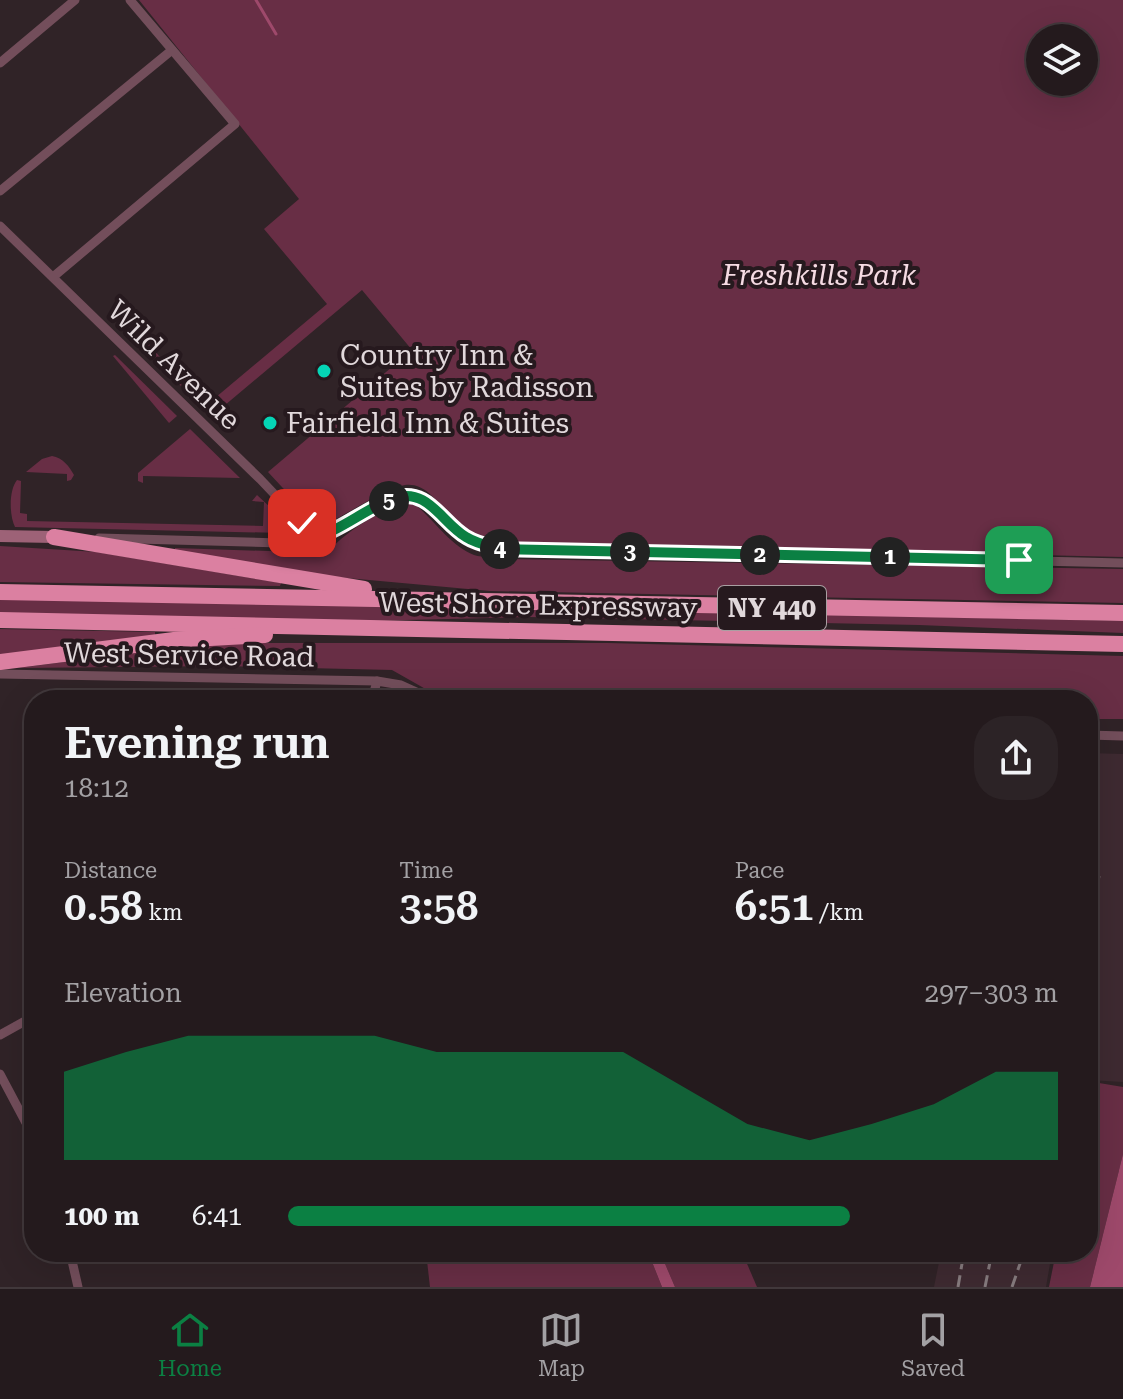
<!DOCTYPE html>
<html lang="en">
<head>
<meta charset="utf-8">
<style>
	body { margin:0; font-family:"Roboto Serif",serif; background:#2c2326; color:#f1f3f6; height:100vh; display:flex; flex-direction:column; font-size:30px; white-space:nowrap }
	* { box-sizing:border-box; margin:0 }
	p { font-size:26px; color:#a3a1a4 }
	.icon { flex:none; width:44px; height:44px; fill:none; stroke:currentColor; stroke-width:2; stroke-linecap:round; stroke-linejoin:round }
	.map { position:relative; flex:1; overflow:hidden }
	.sheet { position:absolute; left:24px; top:690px; width:1074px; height:572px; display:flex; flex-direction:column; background:#241a1d; border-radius:32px; box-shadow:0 8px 32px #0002,0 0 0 2px #41383b }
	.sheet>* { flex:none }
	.buttons { position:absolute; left:1026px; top:24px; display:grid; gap:16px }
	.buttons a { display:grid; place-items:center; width:72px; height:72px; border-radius:50%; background:#241a1d; box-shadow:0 8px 32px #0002,0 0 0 2px #41383b; font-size:40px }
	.pin { position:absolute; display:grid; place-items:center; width:68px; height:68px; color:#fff; margin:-34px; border-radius:16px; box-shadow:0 4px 12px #0006 }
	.km { position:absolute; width:40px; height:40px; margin:-20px; border-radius:50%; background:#222; color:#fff; font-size:22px; line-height:40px; text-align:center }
	.round { display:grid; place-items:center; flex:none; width:84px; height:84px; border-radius:32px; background:#2c2326 }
	.summary { display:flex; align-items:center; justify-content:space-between; height:136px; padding:0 40px }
	h1 { font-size:44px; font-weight:600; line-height:60px }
	.stats { display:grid; grid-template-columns:repeat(3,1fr); gap:12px; height:136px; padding:8px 40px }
	.stats div { display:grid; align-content:center }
	.stats b { font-size:40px; font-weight:600 }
	.stats small { font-size:22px; font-weight:400 }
	.stats p { font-size:22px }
	.chart { height:224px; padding:16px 40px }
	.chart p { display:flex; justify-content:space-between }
	.chart svg { width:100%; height:144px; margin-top:8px; fill:#0b8043; opacity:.7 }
	ul { padding:0 40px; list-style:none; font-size:26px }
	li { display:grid; grid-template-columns:128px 96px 1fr; align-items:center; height:60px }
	li i { height:20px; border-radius:10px; background:#0b8043 }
	.menu { display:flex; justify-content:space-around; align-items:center; height:112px; border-top:2px solid #41383b; background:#241a1d; font-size:22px; color:#a3a1a4 }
	.menu a { display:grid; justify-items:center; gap:4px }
	.menu .selected { color:#0b8043 }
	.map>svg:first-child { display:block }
	.built { fill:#3e2a31 }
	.green { fill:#682e45; fill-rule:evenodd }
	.water { fill:#9e496b }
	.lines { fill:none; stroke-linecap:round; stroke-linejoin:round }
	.stream { stroke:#9e496b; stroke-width:3 }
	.street { stroke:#734e5b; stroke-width:9 }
	.secondary { stroke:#9d6277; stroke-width:12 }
	.highway { stroke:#db80a1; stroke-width:16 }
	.rail { stroke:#867b7e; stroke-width:3; stroke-dasharray:12 6; stroke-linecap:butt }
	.route-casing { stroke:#fff; stroke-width:16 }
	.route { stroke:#0b8043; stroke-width:10 }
	.poi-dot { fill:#05d5b6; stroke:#26191e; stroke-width:3 }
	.labels { text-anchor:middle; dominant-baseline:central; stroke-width:8; stroke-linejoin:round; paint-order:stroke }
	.shield { fill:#26191e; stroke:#a99fa2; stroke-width:2 }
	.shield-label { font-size:26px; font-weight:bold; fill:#e1d8db }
	.park-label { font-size:28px; font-style:italic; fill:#f5dbe3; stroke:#26191e }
	.poi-label { font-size:28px; fill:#e1d8db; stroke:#26191e; text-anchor:start }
	.street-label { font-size:28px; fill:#e1d8db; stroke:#26191e }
</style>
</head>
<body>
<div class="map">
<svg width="1123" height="1287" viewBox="0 0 1123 1287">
	<rect width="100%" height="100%" fill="#302327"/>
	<!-- built -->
	<g class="built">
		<path d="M 1088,753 L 1123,754 L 1123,1082 L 1088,1080 Z"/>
		<path d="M 941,1252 L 1052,1252 L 1046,1287 L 934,1287 Z"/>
	</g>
	<!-- green -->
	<g class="green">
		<path d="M 139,0 L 1123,0 L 1123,557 L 497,542 C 483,539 469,534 458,524 C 441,511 430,482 405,485 C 387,488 339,518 320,528 L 268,472 L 412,350 L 362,290 L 212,416 L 203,408 L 327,304 L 264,229 L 299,199 ZM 1040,38 L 1084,38 L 1084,82 L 1040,82 Z"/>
		<path d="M 140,333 L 182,384 L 182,387 L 133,339 Z"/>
		<path d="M 115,355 L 177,416 L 169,423 L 113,356 Z"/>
		<path d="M 190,429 L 240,478 L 143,476 L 143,483 L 138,481 L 138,473 Z"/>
		<path d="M 52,456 C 63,458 69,466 74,475 L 71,480 L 67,481 L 67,474 L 26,472 L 42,459 Z"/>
		<path d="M 17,480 L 21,481 L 20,513 L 27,514 L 27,521 L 263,526 L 264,502 L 252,501 L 257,495 L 285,521 L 288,527 L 282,533 L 15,527 C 9,515 9,490 17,480 Z"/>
		<path d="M 412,502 C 432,517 450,546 474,555 C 483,558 496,557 506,559 L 1123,569 L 1123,603 L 490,591 L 336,577 L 175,552 L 175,548 L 326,553 C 351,528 377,511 412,502 Z"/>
		<path d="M 0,546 L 97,552 L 281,583 L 280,586 L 0,582 Z"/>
		<path d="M 0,597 L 1123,621 L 1123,633 L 919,625 L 529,617 L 364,621 L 0,613 Z"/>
		<path d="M 0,629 L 155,632 L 155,636 L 0,656 Z"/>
		<path d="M 267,643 L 608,643 L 1123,656 L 1123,719 L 1088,719 L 1088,700 L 445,700 L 392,670 L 221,666 L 18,668 L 195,645 Z"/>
		<path d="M 315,692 L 359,692 L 359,700 L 334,700 L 327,695 L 321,700 Z"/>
		<path d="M 1099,1083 L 1123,1087 L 1123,1154 L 1090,1287 L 1049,1287 L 1056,1252 L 1088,1252 L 1088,1089 L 1097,1089 Z"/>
		<path d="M 426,1252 L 648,1252 L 662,1287 L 430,1287 Z"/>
		<path d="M 660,1252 L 742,1252 L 757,1287 L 675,1287 Z"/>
	</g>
	<!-- water -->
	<g class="water">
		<path d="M 1123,1154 L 1123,1287 L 1090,1287 Z"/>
		<path d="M 648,1252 L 660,1252 L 675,1287 L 662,1287 Z"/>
	</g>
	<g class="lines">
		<!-- stream -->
		<path class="stream" d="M 256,0 L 276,34"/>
		<!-- street -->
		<g class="street">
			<path d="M 0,63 L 75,0"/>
			<path d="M 0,191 L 172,50"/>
			<path d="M 0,226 L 260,479 L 316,538"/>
			<path d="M 53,277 L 235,124 L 130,0"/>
			<path d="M 99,538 L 281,543 L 316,538 L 331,533 L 391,499 L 417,496 L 430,504 L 465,537 L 483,545 L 501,549 L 1123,563"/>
			<path d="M 0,674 L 377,681 L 401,685 L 434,700"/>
			<path d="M 372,700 L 377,681"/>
			<path d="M 1088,735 L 1123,736"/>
			<path d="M 0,1035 L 34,1016"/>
			<path d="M 0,1074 L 34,1138"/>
			<path d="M 70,1252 L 78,1287"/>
		</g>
		<!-- secondary -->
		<path class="secondary" d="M 0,536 L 54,537"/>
		<!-- highway -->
		<g class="highway">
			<path d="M 54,537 L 364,589"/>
			<path d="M 0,592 L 1123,613"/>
			<path d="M 0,620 L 1123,644"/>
			<path d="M 0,662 L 174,640 L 265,635"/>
		</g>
		<!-- rail -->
		<g class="rail">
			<path d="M 1088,934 L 1099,876"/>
			<path d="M 958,1287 L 964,1252"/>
			<path d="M 985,1287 L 992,1252"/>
			<path d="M 1012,1287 L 1024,1252"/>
		</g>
	</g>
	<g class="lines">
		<defs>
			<path id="route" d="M 302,523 L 316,538 C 344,528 367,508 394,498 C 428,487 441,522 466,537 C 477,544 489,546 501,549 L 1019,560"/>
		</defs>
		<!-- route casing -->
		<use href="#route" class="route-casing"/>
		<!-- route -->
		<use href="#route" class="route"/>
	</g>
	<!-- markers -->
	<g class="poi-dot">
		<circle cx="324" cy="371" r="8"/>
		<circle cx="270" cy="423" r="8"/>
	</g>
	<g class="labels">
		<!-- shield labels -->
		<rect class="shield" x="718" y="586" width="108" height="44" rx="6"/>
		<g class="shield-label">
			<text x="772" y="608">NY 440</text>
		</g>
		<!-- park labels -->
		<g class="park-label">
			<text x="819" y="275">Freshkills Park</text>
		</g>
		<!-- poi labels -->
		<g class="poi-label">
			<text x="340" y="355">Country Inn &amp;<tspan x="340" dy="32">Suites by Radisson</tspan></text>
			<text x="286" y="423">Fairfield Inn &amp; Suites</text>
		</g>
		<!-- street labels -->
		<g class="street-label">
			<text transform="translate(174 365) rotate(44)">Wild Avenue</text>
			<text transform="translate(538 605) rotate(1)">West Shore Expressway</text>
			<text transform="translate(189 655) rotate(1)">West Service Road</text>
		</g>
	</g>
</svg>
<div class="buttons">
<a><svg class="icon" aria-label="layers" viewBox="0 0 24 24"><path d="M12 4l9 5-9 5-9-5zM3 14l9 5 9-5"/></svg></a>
</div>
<div class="pin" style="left:1019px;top:560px;background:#1e9e55"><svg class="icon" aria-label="arrive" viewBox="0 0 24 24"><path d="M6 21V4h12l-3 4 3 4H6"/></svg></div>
<div class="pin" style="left:302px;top:523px;background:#d93025"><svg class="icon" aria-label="check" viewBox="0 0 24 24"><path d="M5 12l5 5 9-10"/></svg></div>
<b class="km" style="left:890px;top:557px">1</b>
<b class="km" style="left:760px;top:555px">2</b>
<b class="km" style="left:630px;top:552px">3</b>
<b class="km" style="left:500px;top:549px">4</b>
<b class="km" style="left:389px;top:501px">5</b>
<section class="sheet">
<div class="summary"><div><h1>Evening run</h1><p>18:12</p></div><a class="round"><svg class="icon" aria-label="share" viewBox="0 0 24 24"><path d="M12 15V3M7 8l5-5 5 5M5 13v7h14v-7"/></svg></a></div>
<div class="stats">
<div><p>Distance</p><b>0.58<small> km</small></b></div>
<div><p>Time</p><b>3:58</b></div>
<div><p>Pace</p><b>6:51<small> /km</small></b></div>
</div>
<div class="chart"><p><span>Elevation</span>297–303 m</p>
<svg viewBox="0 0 160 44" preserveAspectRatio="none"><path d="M0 44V17L10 11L20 6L30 6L40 6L50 6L60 11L70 11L80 11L90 11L100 22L110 33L120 38L130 33L140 27L150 17L160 17V44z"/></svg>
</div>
<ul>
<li><b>100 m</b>6:41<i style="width:73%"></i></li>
</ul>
</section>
</div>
<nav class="menu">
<a class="selected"><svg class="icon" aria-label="home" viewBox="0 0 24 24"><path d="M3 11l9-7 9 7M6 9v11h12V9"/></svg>Home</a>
<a><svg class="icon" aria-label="map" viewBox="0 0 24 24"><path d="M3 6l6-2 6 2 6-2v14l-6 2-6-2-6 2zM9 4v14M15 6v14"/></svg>Map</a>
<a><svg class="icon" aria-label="saved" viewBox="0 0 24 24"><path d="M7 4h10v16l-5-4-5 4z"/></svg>Saved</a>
</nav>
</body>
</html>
